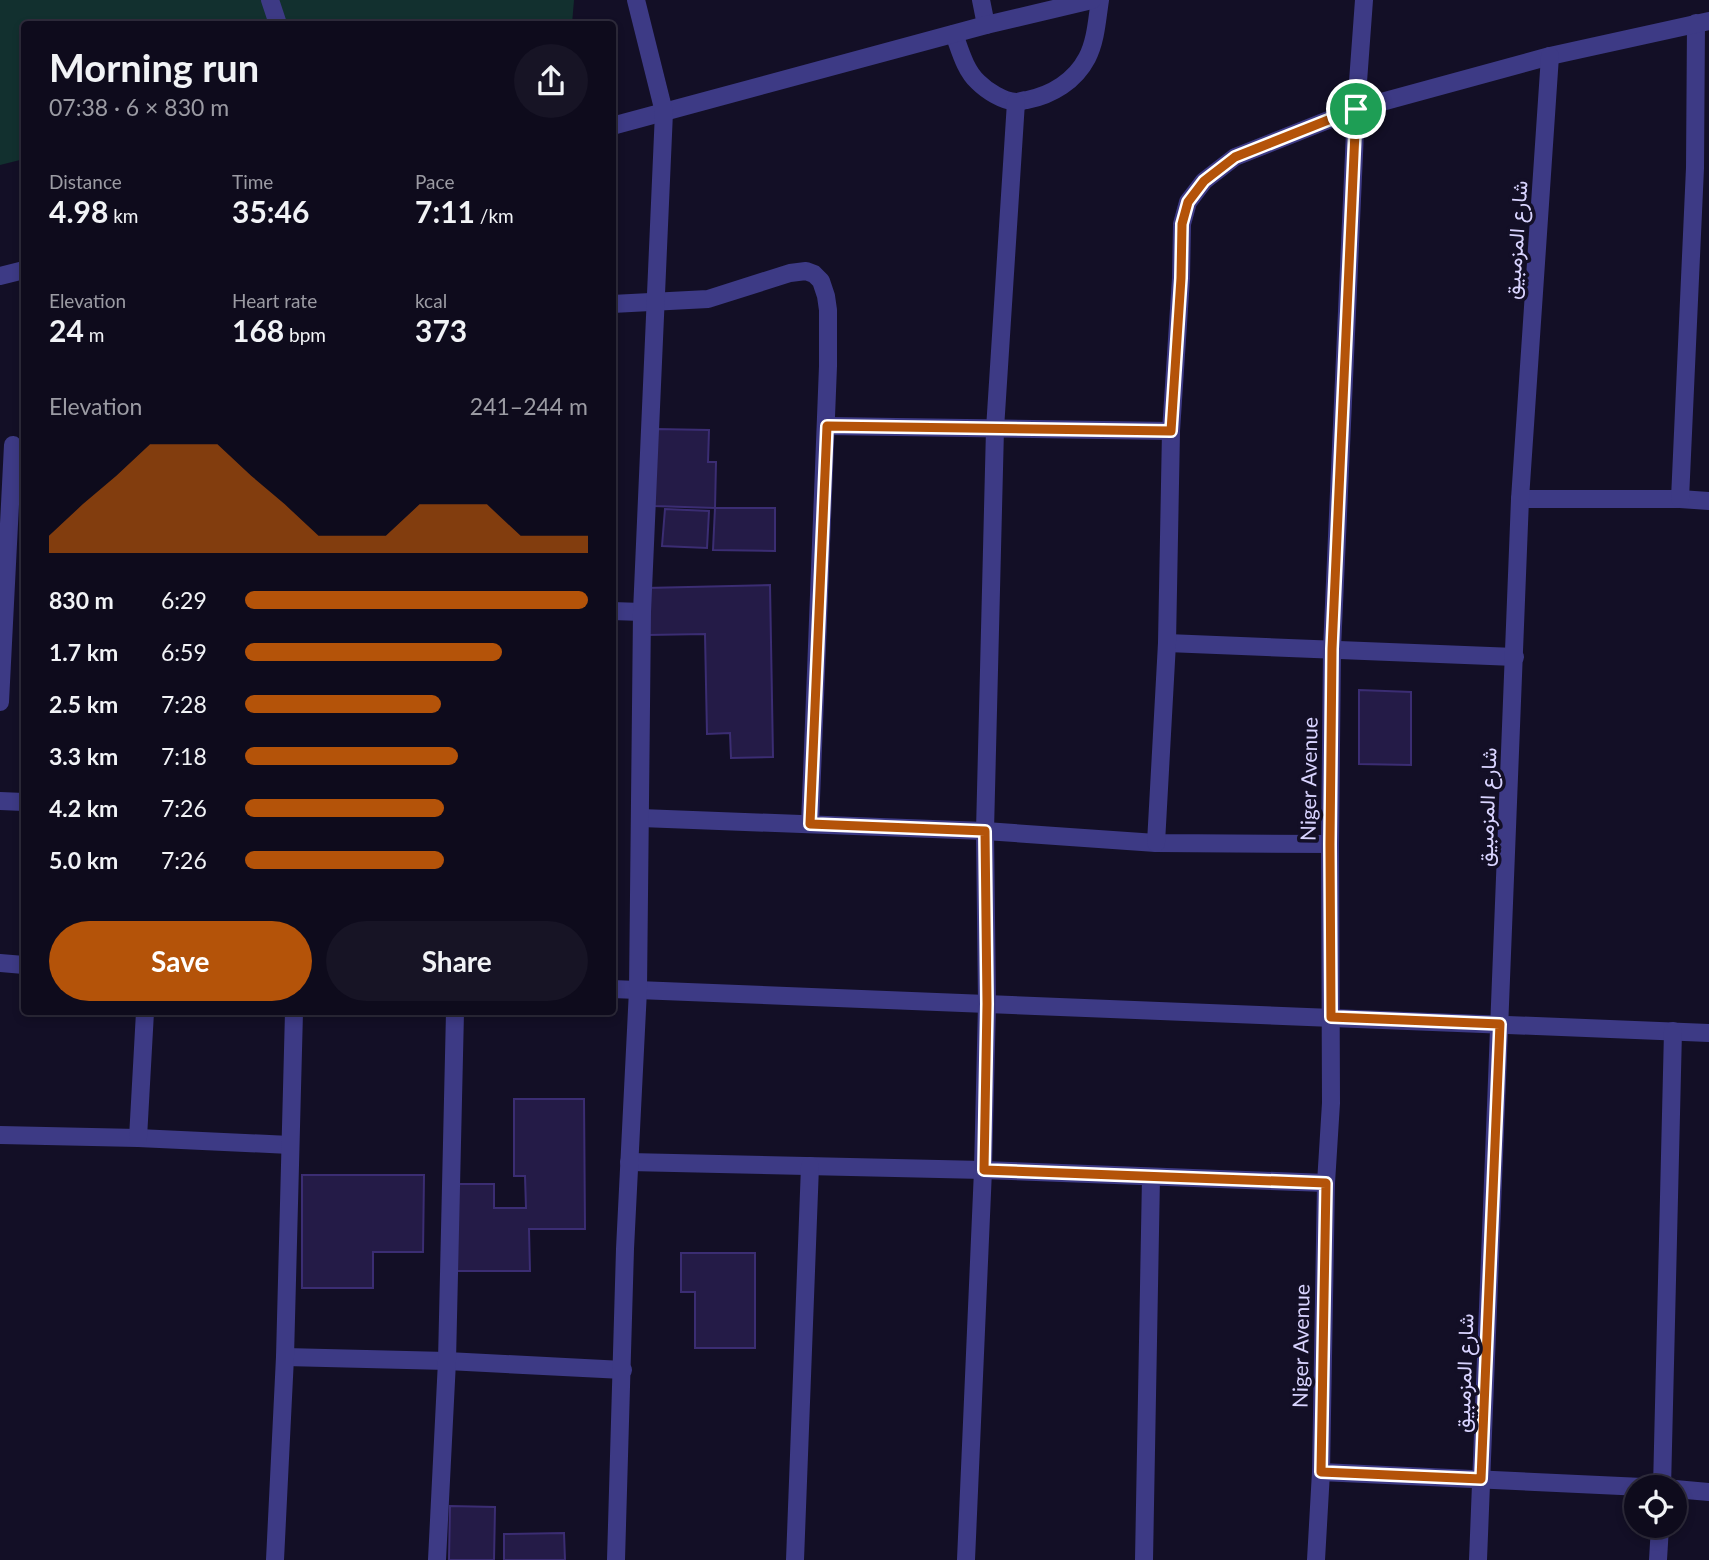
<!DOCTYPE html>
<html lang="en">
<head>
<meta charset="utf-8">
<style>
	body { margin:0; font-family:Lato,Vazirmatn,sans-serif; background:#171425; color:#f1f3f6; height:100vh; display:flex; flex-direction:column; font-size:26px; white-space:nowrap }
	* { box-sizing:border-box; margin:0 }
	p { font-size:23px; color:#9b9ba3 }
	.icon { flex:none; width:38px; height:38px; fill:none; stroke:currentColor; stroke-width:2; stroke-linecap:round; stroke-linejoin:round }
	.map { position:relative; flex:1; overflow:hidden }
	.drawer { position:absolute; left:21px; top:21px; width:595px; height:994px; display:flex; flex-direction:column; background:#0e0b1c; border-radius:7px; box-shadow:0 4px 10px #0003,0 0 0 2px #2e2b3b }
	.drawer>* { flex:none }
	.buttons { position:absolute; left:1624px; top:1475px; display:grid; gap:14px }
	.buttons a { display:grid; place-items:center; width:63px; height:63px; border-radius:50%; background:#0e0b1c; box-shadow:0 4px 10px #0003,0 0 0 2px #2e2b3b; font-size:35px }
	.pin { position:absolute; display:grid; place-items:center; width:60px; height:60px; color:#fff; margin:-30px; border:4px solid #fff; border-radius:50%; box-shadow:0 2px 7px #0007 }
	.round { display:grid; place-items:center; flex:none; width:74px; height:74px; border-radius:37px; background:#171425 }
	.head { display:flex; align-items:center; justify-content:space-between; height:119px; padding:0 28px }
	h1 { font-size:38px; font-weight:700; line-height:52px }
	.stats { display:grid; grid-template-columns:repeat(3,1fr); gap:10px; height:119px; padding:7px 28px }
	.stats div { display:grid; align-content:center }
	.stats b { font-size:30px; font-weight:700 }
	.stats small { font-size:19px; font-weight:400 }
	.stats p { font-size:19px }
	.chart { height:196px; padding:14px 28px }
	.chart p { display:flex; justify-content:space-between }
	.chart svg { width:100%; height:126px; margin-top:7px; fill:#b45309; opacity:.7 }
	.button { display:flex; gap:14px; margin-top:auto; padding:14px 28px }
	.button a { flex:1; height:80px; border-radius:42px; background:#b45309; color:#fff; font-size:28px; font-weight:700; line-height:80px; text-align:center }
	.button a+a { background:#171425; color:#f1f3f6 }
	ul { padding:0 28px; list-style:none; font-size:23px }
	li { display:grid; grid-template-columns:112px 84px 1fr; align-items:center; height:52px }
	li i { height:18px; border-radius:9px; background:#b45309 }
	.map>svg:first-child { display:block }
	.green { fill:#12302f }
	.building { fill:#241b47; stroke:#3b2d73; stroke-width:2 }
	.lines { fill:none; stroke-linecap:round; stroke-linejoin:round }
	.minor { stroke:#3d3a85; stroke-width:18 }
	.route-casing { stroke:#fff; stroke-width:14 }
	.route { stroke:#b45309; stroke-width:9 }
	.labels { text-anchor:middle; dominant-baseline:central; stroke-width:7; stroke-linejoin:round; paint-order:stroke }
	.street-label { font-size:21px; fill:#d9d4ff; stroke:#130f26 }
</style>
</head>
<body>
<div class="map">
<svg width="1709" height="1560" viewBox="0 0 1709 1560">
	<rect width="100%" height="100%" fill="#130f26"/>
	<!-- green -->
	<path class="green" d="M 0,0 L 574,0 L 572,24 L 24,24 L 24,159 L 0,165 Z"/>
	<!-- building -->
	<g class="building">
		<path d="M 656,429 L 709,430 L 708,462 L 716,462 L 715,508 L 654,506 Z"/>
		<path d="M 715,508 L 775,508 L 775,551 L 713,550 Z"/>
		<path d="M 665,509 L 709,511 L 707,548 L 662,546 Z"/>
		<path d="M 770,585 L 773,757 L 731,758 L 730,733 L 707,734 L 705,634 L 647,635 L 646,588 Z"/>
		<path d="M 1359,690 L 1411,692 L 1411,765 L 1359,764 Z"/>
		<path d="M 514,1099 L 584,1099 L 585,1229 L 529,1229 L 530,1271 L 457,1271 L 456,1184 L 494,1184 L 494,1208 L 526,1208 L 525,1176 L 514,1176 Z"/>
		<path d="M 302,1175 L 424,1175 L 423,1252 L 373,1252 L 373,1288 L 302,1288 Z"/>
		<path d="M 681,1253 L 755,1253 L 755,1348 L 695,1348 L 695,1292 L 681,1292 Z"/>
		<path d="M 450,1506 L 495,1507 L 494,1560 L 449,1560 Z"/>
		<path d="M 564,1533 L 565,1560 L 504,1560 L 504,1534 Z"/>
	</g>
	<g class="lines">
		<!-- minor -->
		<g class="minor">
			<path d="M 270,0 L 278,24"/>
			<path d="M 981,0 L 986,25"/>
			<path d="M 954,34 C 960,50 965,70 978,82 C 987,91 1003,101 1016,102 C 1020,102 1023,100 1027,100 C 1052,95 1075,81 1087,58 C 1096,41 1097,19 1100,0"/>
			<path d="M 612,126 L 986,25 L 1092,0"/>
			<path d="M 0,276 L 24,270"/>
			<path d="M 612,304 L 708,299 L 790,273 L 806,271 L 814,274 L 821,281 L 826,296 L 828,310 L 828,366 L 810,824"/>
			<path d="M 827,426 L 1171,431"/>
			<path d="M 1520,499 L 1680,499 L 1709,501"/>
			<path d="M 1680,499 L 1695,168 L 1696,23"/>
			<path d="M 612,611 L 642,612"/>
			<path d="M 1167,643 L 1515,657"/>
			<path d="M 0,702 L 13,445"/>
			<path d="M 0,801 L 24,802"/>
			<path d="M 641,818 L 985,831 L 1156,843 L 1330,844"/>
			<path d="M 1156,843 L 1167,643 L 1171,431 L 1181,278 L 1182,224 L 1188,202 L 1204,181 L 1235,157 L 1356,109 L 1550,56 L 1709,21"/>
			<path d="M 0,963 L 24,965"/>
			<path d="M 612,989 L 1709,1033"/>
			<path d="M 0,1135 L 138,1138 L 290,1145"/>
			<path d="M 138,1138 L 145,1012"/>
			<path d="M 629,1162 L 983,1170 L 1326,1183"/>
			<path d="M 285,1357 L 447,1361 L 623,1370"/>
			<path d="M 1321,1472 L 1664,1488"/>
			<path d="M 1662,1488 L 1673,1031"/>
			<path d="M 1675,1489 L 1709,1492"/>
			<path d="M 275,1560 L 285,1357 L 294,1012"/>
			<path d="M 437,1560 L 447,1361 L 455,1012"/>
			<path d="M 616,1560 L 625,1249 L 638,990 L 642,612 L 664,112 L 636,0"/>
			<path d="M 795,1560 L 810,1166"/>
			<path d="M 966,1560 L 983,1170 L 987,1004 L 985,831 L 995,429 L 1016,102"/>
			<path d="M 1144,1560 L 1151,1177"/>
			<path d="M 1316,1560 L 1321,1472 L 1326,1183 L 1331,1103 L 1330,844 L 1332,649 L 1356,109 L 1364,0"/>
			<path d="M 1478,1560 L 1520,499 L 1550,56"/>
			<path d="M 1658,1560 L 1660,1526"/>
		</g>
	</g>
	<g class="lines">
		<defs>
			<path id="route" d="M 1356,109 L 1332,649 L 1330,844 L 1331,1017 L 1500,1024 L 1481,1479 L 1321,1472 L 1326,1183 L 984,1170 L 987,1004 L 985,831 L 810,824 L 827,426 L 1171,431 L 1181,278 L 1182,224 L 1188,202 L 1204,181 L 1235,157 Z"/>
		</defs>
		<!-- route casing -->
		<use href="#route" class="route-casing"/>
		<!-- route -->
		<use href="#route" class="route"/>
	</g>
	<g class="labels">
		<!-- street labels -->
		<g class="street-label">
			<text transform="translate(1515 240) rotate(-86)">شارع المزمبيق</text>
			<text transform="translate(1308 779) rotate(-89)">Niger Avenue</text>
			<text transform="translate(1486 807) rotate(-88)">شارع المزمبيق</text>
			<text transform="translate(1300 1346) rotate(-89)">Niger Avenue</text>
			<text transform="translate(1463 1373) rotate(-88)">شارع المزمبيق</text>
		</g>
	</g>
</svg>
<div class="buttons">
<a><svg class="icon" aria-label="locate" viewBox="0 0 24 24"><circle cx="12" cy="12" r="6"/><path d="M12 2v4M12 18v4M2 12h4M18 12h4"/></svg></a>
</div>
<div class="pin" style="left:1356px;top:109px;background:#1e9e55"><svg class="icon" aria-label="arrive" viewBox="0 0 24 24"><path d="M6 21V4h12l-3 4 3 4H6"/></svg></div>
<section class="drawer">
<div class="head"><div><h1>Morning run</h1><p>07:38 · 6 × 830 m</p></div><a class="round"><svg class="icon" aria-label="share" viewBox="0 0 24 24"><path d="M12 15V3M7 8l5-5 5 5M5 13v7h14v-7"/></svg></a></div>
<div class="stats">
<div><p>Distance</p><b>4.98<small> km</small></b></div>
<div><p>Time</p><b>35:46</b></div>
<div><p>Pace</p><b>7:11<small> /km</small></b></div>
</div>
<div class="stats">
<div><p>Elevation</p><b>24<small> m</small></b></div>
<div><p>Heart rate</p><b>168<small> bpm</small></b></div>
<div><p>kcal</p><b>373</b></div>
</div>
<div class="chart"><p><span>Elevation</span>241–244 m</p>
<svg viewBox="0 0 160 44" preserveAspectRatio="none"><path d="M0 44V38L10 27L20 17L30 6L40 6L50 6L60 17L70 27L80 38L90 38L100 38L110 27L120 27L130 27L140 38L150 38L160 38V44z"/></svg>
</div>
<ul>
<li><b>830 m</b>6:29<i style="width:100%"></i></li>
<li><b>1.7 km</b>6:59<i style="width:75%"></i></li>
<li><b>2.5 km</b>7:28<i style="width:57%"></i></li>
<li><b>3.3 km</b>7:18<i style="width:62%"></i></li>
<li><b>4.2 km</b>7:26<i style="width:58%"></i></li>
<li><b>5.0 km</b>7:26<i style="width:58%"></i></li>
</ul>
<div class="button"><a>Save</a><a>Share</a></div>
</section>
</div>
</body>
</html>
